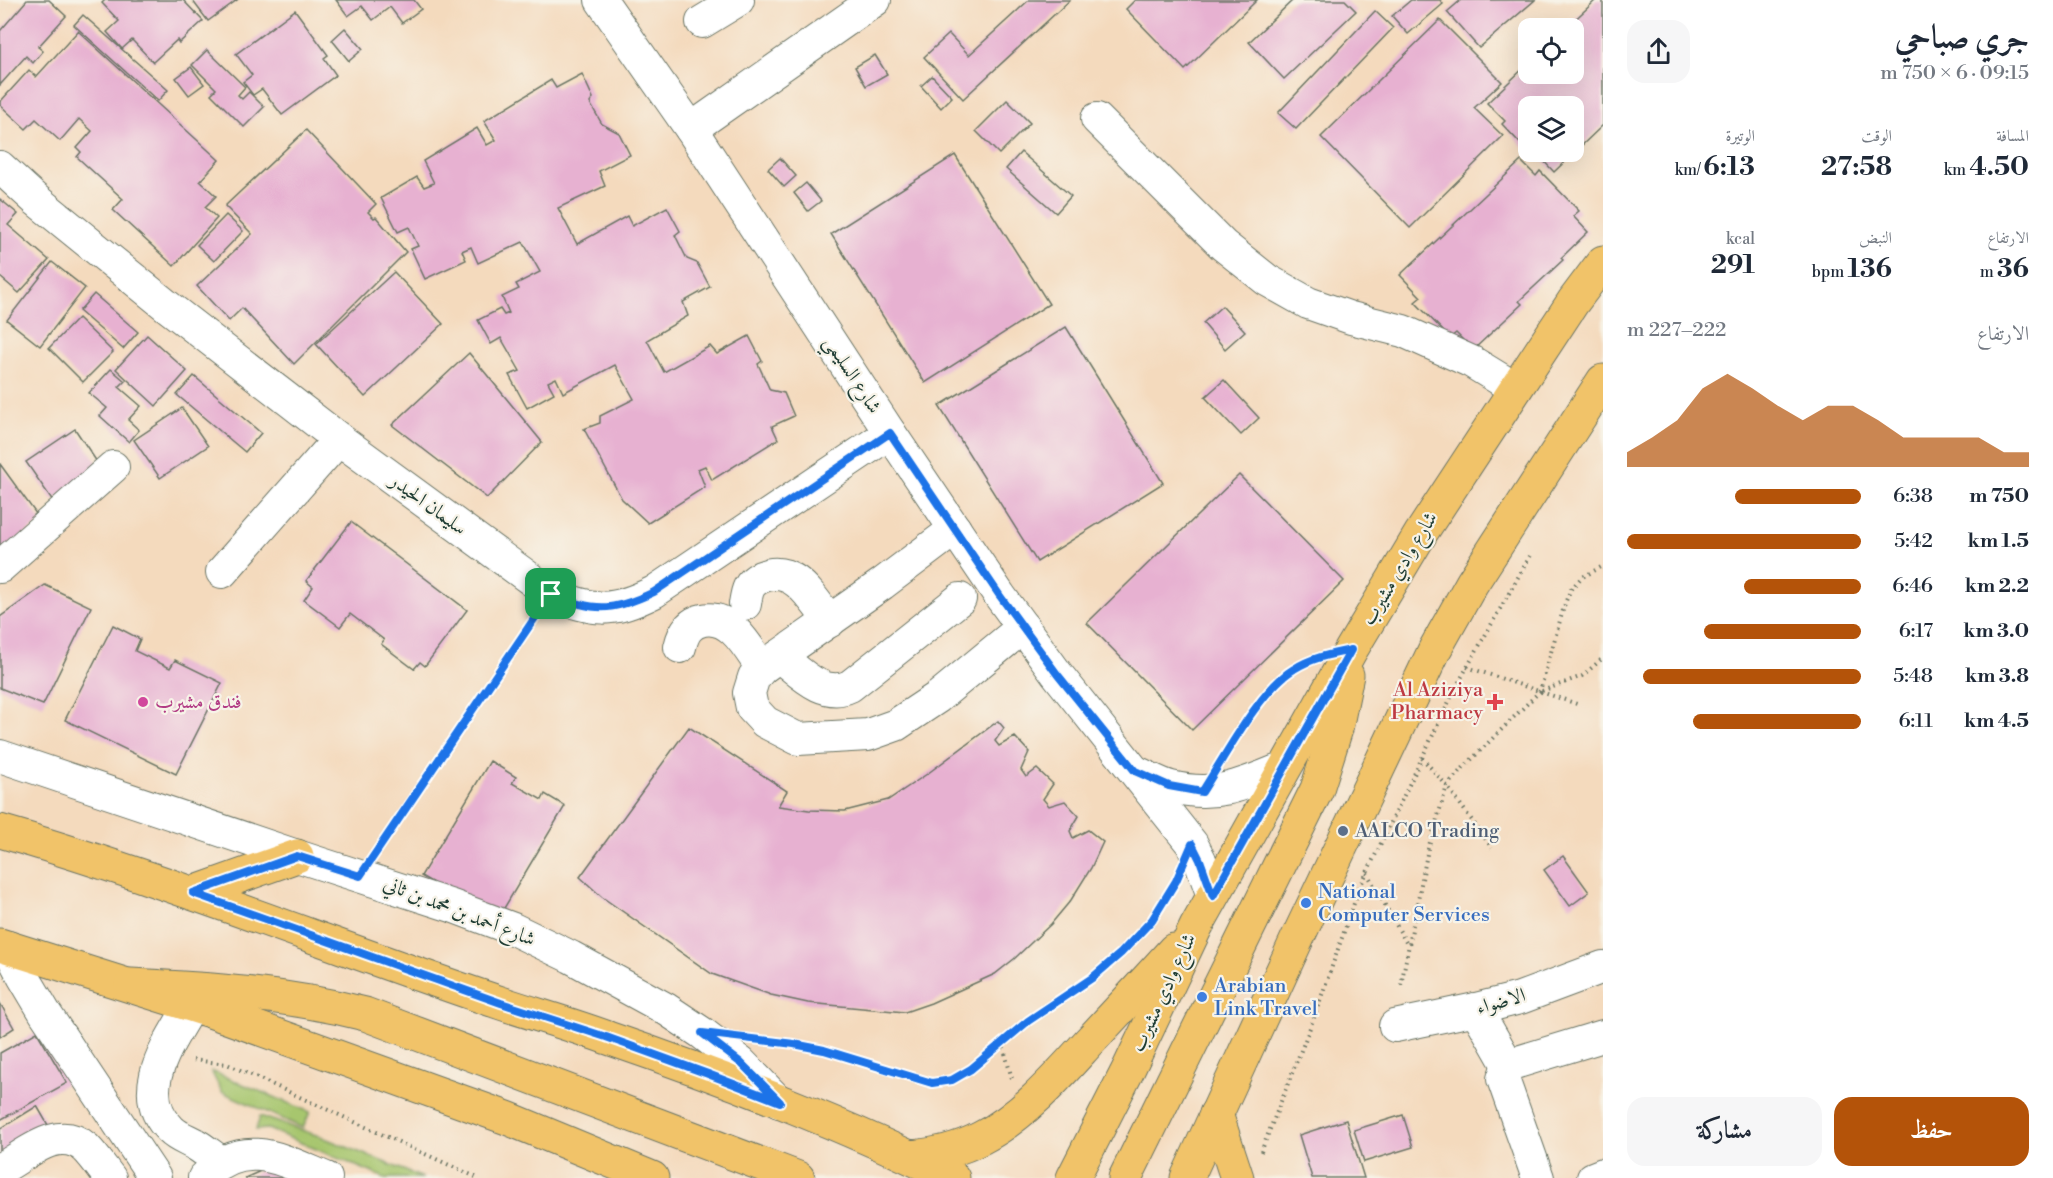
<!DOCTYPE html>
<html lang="ar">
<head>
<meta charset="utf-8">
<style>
	body { margin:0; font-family:"Libre Bodoni",Amiri,serif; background:#f6f6f7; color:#1f2937; direction:rtl; height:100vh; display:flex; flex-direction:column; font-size:22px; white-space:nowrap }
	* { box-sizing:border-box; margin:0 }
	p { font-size:20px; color:#747a83 }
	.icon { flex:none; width:33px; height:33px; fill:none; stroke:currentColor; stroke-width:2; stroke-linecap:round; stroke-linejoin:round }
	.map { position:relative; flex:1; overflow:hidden; direction:ltr }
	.drawer { display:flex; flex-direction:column; background:#fff; width:450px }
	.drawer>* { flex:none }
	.tools { position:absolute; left:1518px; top:18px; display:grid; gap:12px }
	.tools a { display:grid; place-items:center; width:66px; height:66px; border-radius:12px; background:#fff; box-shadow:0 6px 24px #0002; font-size:30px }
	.pin { position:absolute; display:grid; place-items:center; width:51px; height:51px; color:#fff; margin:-26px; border-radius:12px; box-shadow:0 3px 9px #0006 }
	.round { display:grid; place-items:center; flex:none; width:63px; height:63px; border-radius:18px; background:#f6f6f7 }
	.summary { display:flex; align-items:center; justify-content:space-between; height:102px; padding:0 24px }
	h1 { font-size:33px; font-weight:700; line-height:45px }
	.metrics { display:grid; grid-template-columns:repeat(3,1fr); gap:9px; height:102px; padding:6px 24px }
	.metrics div { display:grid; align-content:center }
	.metrics b { font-size:26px; font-weight:700 }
	.metrics small { font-size:16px; font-weight:400 }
	.metrics p { font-size:16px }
	.chart { height:168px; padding:12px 24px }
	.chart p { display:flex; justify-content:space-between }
	.chart svg { width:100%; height:108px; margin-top:6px; fill:#b45309; opacity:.7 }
	.button { display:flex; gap:12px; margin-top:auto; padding:12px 24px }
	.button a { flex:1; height:69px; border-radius:18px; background:#b45309; color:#fff; font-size:24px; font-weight:700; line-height:69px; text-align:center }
	.button a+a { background:#f6f6f7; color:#1f2937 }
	ul { padding:0 24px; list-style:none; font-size:20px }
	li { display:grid; grid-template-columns:96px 72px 1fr; align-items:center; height:45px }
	li i { height:15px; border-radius:8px; background:#b45309 }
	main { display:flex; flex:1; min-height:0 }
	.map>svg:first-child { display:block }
	.green { fill:#a7c66e; stroke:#638251; stroke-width:1.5 }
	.building { fill:#e7b1d1; fill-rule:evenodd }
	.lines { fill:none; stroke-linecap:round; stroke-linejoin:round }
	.minor-casing { stroke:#6a7464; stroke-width:34 }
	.major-casing { stroke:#6a7464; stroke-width:35 }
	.path { stroke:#6a7464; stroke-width:4; stroke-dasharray:1.5 4.5; stroke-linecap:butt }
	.minor { stroke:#fff; stroke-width:32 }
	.major { stroke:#f1c369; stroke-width:33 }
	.route-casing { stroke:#fff; stroke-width:12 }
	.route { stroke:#1a73e8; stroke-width:8 }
	.hotel-dot { fill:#d1479c; stroke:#f7f3e8; stroke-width:2 }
	.health-dot { fill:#e0444e; stroke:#f7f3e8; stroke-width:2 }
	.service-dot { fill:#5c6f8a; stroke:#f7f3e8; stroke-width:2 }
	.shop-dot { fill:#3f7fe0; stroke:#f7f3e8; stroke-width:2 }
	.labels { text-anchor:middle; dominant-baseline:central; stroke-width:4.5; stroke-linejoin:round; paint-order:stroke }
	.street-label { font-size:20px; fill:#1f3d34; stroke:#f7f3e8 }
	.health-label { font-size:20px; fill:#be3a42; stroke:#f7f3e8; text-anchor:end }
	.hotel-label { font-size:20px; fill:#b23c85; stroke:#f7f3e8; text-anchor:start }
	.service-label { font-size:20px; fill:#4e5e75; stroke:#f7f3e8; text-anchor:start }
	.shop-label { font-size:20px; fill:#366cbe; stroke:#f7f3e8; text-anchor:start }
</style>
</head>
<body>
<main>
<section class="drawer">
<div class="summary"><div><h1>جري صباحي</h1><p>09:15 · 6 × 750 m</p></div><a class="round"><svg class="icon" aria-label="share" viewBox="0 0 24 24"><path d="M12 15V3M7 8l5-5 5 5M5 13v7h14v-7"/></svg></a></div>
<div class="metrics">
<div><p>المسافة</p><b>4.50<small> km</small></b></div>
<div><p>الوقت</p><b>27:58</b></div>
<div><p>الوتيرة</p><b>6:13<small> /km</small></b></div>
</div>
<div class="metrics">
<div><p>الارتفاع</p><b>36<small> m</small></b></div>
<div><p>النبض</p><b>136<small> bpm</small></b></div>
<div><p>kcal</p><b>291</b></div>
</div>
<div class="chart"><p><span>الارتفاع</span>222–227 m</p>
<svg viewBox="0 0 160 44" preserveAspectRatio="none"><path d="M0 44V38L10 32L20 25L30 12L40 6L50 12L60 19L70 25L80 19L90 19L100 25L110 32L120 32L130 32L140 32L150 38L160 38V44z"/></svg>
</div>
<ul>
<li><b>750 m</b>6:38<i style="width:54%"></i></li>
<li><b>1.5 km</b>5:42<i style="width:100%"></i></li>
<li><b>2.2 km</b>6:46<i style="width:50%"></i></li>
<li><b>3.0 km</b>6:17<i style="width:67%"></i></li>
<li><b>3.8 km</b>5:48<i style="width:93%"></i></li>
<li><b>4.5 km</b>6:11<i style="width:72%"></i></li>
</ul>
<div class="button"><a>حفظ</a><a>مشاركة</a></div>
</section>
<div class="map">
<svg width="1603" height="1178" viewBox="0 0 1603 1178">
	<rect width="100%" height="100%" fill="#f7f3e8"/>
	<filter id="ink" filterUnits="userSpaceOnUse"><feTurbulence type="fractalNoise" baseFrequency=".0167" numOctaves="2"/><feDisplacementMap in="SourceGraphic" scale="12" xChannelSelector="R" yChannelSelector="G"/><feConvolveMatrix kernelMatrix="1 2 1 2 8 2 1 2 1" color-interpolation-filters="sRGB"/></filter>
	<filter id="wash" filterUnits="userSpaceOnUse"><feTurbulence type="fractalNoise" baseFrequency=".008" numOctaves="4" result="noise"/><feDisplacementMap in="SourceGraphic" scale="24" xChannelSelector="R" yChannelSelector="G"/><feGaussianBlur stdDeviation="1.35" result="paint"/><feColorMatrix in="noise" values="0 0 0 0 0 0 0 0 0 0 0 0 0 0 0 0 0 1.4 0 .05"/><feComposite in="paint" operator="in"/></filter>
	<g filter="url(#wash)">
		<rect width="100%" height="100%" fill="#f4dabd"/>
		<!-- green -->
		<g class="green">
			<path d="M 211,1071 L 310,1112 L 303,1128 L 222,1092 Z"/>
			<path d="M 260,1116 L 322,1137 L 423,1178 L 385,1178 L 268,1129 L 256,1130 Z"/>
		</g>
		<g id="blocks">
			<!-- building -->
			<g class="building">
				<path d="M 27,0 L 49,0 L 66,16 L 38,47 L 43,51 L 33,63 L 26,56 L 0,85 L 0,31 Z"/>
				<path d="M 105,0 L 183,0 L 203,21 L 179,43 L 177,40 L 153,62 L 132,40 L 122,49 L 107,32 L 119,21 L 102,3 Z"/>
				<path d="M 192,0 L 237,0 L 208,21 Z"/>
				<path d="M 336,0 L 414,0 L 421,9 L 402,23 L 390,7 L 373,20 L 362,6 L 348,16 Z"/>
				<path d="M 1029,0 L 1070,0 L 963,99 L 924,57 L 949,34 L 969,55 Z"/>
				<path d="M 1135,0 L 1257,0 L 1185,70 L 1126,9 Z"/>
				<path d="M 1293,0 L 1345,0 L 1356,11 L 1284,79 L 1249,42 Z"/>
				<path d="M 1411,0 L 1440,0 L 1443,4 L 1408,34 L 1392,16 Z"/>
				<path d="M 1461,0 L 1535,0 L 1479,48 L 1447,12 Z"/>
				<path d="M 1596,0 L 1603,0 L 1603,125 L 1554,172 L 1539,156 L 1535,159 L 1502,124 L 1505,121 L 1487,103 L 1528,64 L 1528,74 L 1574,74 L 1574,28 L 1566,28 ZM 1528,106 L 1574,106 L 1574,152 L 1528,152 Z"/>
				<path d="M 295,10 L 328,55 L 324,58 L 336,75 L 282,115 L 262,89 L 253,95 L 243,82 L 252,75 L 236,54 Z"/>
				<path d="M 1375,11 L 1393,28 L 1296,129 L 1278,113 Z"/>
				<path d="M 83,15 L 168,90 L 158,101 L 74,25 Z"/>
				<path d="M 1440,20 L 1502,82 L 1474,108 L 1503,136 L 1410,228 L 1321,137 Z"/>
				<path d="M 345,28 L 363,49 L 349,61 L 332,40 Z"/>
				<path d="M 78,31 L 219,160 L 200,181 L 216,196 L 205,207 L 217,218 L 174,266 L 113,210 L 123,199 L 77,157 L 81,152 L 77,148 L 92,131 L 79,119 L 60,141 L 36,119 L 26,129 L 0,105 L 0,102 L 29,70 L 36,77 Z"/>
				<path d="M 207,50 L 245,87 L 238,95 L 242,99 L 249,92 L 264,107 L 244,127 L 211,94 L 216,89 L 192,65 Z"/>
				<path d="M 875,55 L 887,74 L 866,86 L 855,67 Z"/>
				<path d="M 191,67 L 204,84 L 189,95 L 176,78 Z"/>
				<path d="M 582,74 L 593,98 L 590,103 L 602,124 L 619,133 L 630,155 L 599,171 L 605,186 L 558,208 L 577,244 L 627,216 L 632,226 L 667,207 L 680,231 L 675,235 L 687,259 L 697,263 L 710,287 L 683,302 L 688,316 L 647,340 L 664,372 L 710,346 L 717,354 L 749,336 L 762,361 L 758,364 L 770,390 L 784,393 L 794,416 L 772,426 L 778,439 L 712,480 L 705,466 L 698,469 L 705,487 L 648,523 L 622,499 L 584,429 L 600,423 L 600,416 L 634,399 L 615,365 L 563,393 L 556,378 L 548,382 L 554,393 L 527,408 L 509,375 L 520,371 L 501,338 L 491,344 L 478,320 L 500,309 L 504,315 L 509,313 L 502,297 L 519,289 L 516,284 L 540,272 L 523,242 L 478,263 L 471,247 L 462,251 L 466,260 L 425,279 L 411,249 L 418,246 L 409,227 L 398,232 L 381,198 L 417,177 L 424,187 L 434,183 L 423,161 L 477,128 L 487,145 L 496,140 L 484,121 L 551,80 L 556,88 Z"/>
				<path d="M 932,76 L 952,97 L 941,108 L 921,86 Z"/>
				<path d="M 1007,100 L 1030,123 L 999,154 L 976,131 Z"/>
				<path d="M 306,130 L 376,204 L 368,212 L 374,218 L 376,217 L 406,252 L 294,364 L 242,308 L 229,321 L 197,286 L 252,234 L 225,206 Z"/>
				<path d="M 1021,152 L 1071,196 L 1056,213 L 1006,169 Z"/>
				<path d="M 955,155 L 1049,304 L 925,383 L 831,234 Z"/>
				<path d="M 780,158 L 796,176 L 784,187 L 768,169 Z"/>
				<path d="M 1521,161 L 1536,176 L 1540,171 L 1579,211 L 1573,216 L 1588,232 L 1561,258 L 1563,260 L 1519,301 L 1522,304 L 1473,350 L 1456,333 L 1450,338 L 1415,302 L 1421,297 L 1400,275 Z"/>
				<path d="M 806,183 L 821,201 L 808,211 L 794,193 Z"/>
				<path d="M 0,199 L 18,214 L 8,225 L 49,260 L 19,293 L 0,277 Z"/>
				<path d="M 226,215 L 243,231 L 214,261 L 197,245 Z"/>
				<path d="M 52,262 L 85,288 L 40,346 L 7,320 Z"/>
				<path d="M 394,272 L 443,324 L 365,397 L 316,344 Z"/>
				<path d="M 94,294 L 138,332 L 123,349 L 79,311 Z"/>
				<path d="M 1222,306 L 1245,331 L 1225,349 L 1203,323 Z"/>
				<path d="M 78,318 L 113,352 L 83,382 L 49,348 Z"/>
				<path d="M 1066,327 L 1163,483 L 1037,562 L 939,406 Z"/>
				<path d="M 147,335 L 187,371 L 156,406 L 116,369 Z"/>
				<path d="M 469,353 L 542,442 L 487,498 L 392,425 Z"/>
				<path d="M 111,369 L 125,381 L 119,387 L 141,406 L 128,420 L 139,430 L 129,442 L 100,416 L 107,408 L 89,393 Z"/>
				<path d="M 194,376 L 261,433 L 245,452 L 177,395 Z"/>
				<path d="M 1224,380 L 1259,418 L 1241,435 L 1205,397 Z"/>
				<path d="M 182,408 L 208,446 L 160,478 L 134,440 Z"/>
				<path d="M 75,429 L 101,468 L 53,501 L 26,462 Z"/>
				<path d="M 0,464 L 42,522 L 0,552 Z"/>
				<path d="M 1239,475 L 1344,581 L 1192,730 L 1087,623 Z"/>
				<path d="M 351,522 L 467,610 L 425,666 L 420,662 L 414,669 L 381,644 L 384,640 L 350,614 L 340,627 L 304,600 L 313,587 L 306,581 Z"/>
				<path d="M 45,585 L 91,607 L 43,705 L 0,688 L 0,617 Z"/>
				<path d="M 113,625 L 140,639 L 135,651 L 170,668 L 175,660 L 222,683 L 176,774 L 65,720 Z"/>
				<path d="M 998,721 L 1004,728 L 995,741 L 999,746 L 1015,737 L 1029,752 L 1021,770 L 1026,777 L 1037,769 L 1053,784 L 1043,799 L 1049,806 L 1065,801 L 1079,816 L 1070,831 L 1073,838 L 1088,830 L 1103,842 L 1091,868 L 1071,900 L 1051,924 L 1014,959 L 995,974 L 931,1003 L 905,1012 L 808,1003 L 771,995 L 712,974 L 602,897 L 580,877 L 689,727 L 787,791 L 778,806 L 809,810 L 845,811 L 888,800 L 927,774 Z"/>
				<path d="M 490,761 L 516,777 L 512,783 L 542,800 L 545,794 L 565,806 L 497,920 L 421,876 Z"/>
				<path d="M 1563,856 L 1589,892 L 1570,906 L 1544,870 Z"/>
				<path d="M 0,1003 L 14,1028 L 0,1037 Z"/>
				<path d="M 37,1032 L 67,1083 L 0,1120 L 0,1053 Z"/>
				<path d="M 37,1106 L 48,1125 L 0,1155 L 0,1129 Z"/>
				<path d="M 1403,1115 L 1413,1147 L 1364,1162 L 1354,1130 Z"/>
				<path d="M 1346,1120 L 1364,1178 L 1312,1178 L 1299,1135 Z"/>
				<path d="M 276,1164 L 282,1178 L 245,1178 Z"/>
			</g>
		</g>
	</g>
	<g filter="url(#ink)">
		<use href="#blocks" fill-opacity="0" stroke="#6a7464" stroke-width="1.5"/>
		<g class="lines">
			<defs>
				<g id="minor">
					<path d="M 601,0 L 691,129 L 890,433 L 1000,596 L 1057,674 L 1192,844 L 1200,860 L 1213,896"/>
					<path d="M 702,22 L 738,0"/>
					<path d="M 1097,119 L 1223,245 L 1267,280 L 1308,303 L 1351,318 L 1403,331 L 1472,362 L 1516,389"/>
					<path d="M 691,129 L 875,0"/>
					<path d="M 0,167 L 35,199 L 167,306 L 339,439 L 551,594 C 595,611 610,614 654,592 L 890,433"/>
					<path d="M 955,529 L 882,584 L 762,668 L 754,677 L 749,693 L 752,708 L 765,722 L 798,739 L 868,735 L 896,725 L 938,697 L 1023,627"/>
					<path d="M 0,567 L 113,467"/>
					<path d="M 222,572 L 339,439"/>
					<path d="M 745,604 C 747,591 748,583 761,577 C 794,563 812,599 830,621"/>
					<path d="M 680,647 C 683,634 688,623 703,620 C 731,614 748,648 762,668"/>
					<path d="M 779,656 C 800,672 823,699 850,686 L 960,599"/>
					<path d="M 0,756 L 297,856 L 452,906 L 513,929 L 571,957 L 666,1009 L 702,1033 L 741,1063 L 779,1102"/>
					<path d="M 1136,772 C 1148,777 1159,784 1171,787 C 1216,798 1243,785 1284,768"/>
					<path d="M 8,947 L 23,976 L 45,1013 L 155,1178"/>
					<path d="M 191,1005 C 171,1041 131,1092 171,1130 C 179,1138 189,1140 198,1146 C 206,1151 213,1157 221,1162"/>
					<path d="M 1476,1009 L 1508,1065"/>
					<path d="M 1395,1026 L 1476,1009 L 1520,998 L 1603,967"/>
					<path d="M 0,1169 C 25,1156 58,1123 86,1148 C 95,1157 102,1168 110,1178"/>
					<path d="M 204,1178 C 243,1136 283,1160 326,1178"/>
					<path d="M 1538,1178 L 1503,1079 L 1508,1065 L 1603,1036"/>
					<path d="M 1593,1178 L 1603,1174"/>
				</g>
				<g id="major">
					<path d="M 0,831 C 170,880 334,947 501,1003 C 537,1015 573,1025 608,1038 C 725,1078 842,1123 953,1178"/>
					<path d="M 193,893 L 297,856"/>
					<path d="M 0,945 L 213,1012 L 507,1118 L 652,1178"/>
					<path d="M 131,985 C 210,989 287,994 365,1014 L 798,1178"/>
					<path d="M 1216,1114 L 1237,1178"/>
					<path d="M 910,1157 C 935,1155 958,1150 981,1138 C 1024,1116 1058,1076 1090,1041 C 1118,1011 1146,981 1174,950"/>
					<path d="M 1073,1178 L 1128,1070 L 1196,927 L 1351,650 L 1421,533 L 1573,302 L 1603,262"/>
					<path d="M 1125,1178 L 1317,789 L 1336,729 L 1347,675"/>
					<path d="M 1187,1178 L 1298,937 L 1435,649 L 1472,583 L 1603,381"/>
				</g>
			</defs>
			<!-- minor casing -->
			<use href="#minor" class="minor-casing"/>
			<!-- major casing -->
			<use href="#major" class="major-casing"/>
			<!-- path -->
			<g class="path">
				<path d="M 1467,667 L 1580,705"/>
				<path d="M 1542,691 L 1582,676 L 1603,658"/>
				<path d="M 1225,757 C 1247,722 1268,681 1307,663"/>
				<path d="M 1422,758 L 1447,786 L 1492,848"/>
				<path d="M 376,852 L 535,617"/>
				<path d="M 1367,873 L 1408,946"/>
				<path d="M 1401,985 L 1428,849 L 1447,786 L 1456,775 L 1540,691 L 1565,603 L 1571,589 L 1581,578 L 1603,566"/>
				<path d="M 762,1040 L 824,1050 L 932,1083 L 952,1080 L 971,1069 L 1028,1021 L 1092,978 L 1121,953 L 1152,920 L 1176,880"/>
				<path d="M 1002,1042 L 1012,1079"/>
				<path d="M 193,1060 L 227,1064 L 478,1178"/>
				<path d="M 1261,1152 L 1315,1015 L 1359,889 L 1456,687 L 1530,556"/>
			</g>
			<!-- minor -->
			<use href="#minor" class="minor"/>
			<!-- major -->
			<use href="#major" class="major"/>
		</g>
	</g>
	<g class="lines" filter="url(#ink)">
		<defs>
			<path id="route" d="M 890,433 L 1000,596 L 1057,674 L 1135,771 L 1169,786 L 1202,792 C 1224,758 1260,689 1294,669 C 1311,658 1331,654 1351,650 L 1213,896 L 1200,860 L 1192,844 L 1176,881 L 1152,920 L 1121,953 L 1092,978 L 1028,1021 L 971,1069 L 952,1080 L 932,1083 L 824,1050 L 794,1044 L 702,1033 L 741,1063 L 780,1102 L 708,1074 L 606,1037 L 501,1003 L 193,893 L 297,856 L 360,876 L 551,594 C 595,611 610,613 654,592 Z"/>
		</defs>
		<!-- route casing -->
		<use href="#route" class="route-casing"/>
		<!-- route -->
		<use href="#route" class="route"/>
	</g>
	<!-- markers -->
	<circle class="hotel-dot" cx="143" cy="702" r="6"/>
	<path class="health-dot" d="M1492 693h6v6h6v6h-6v6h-6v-6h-6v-6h6z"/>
	<circle class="service-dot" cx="1343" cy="831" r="6"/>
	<g class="shop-dot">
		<circle cx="1306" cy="903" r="6"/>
		<circle cx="1202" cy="997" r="6"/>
	</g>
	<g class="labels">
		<!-- street labels -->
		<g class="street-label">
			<text transform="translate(852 375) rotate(57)">شارع السليمي</text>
			<text transform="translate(428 505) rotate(36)">سليمان الحيدر</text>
			<text transform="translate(1400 569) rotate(-59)">شارع وادي مشيرب</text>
			<text transform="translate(459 912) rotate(21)">شارع أحمد بن محمد بن ثاني</text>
			<text transform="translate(1164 993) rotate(-65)">شارع وادي مشيرب</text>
			<text transform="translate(1501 1002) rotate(-16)">الاضواء</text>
		</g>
		<!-- health labels -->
		<g class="health-label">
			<text x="1483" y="690">Al Aziziya<tspan x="1483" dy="23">Pharmacy</tspan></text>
		</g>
		<!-- hotel labels -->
		<g class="hotel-label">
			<text x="155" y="702">فندق مشيرب</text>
		</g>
		<!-- service labels -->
		<g class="service-label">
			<text x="1355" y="831">AALCO Trading</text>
		</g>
		<!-- shop labels -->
		<g class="shop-label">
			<text x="1318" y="892">National<tspan x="1318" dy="23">Computer Services</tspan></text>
			<text x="1214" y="986">Arabian<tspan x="1214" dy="23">Link Travel</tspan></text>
		</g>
	</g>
</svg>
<div class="tools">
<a><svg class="icon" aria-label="locate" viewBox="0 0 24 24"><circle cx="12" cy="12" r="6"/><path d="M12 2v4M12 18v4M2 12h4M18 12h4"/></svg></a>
<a><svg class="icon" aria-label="layers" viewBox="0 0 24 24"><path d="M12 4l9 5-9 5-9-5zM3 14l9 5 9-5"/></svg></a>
</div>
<div class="pin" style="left:551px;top:594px;background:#1e9e55"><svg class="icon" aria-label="arrive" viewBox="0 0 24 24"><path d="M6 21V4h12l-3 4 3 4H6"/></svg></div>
</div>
</main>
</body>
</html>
